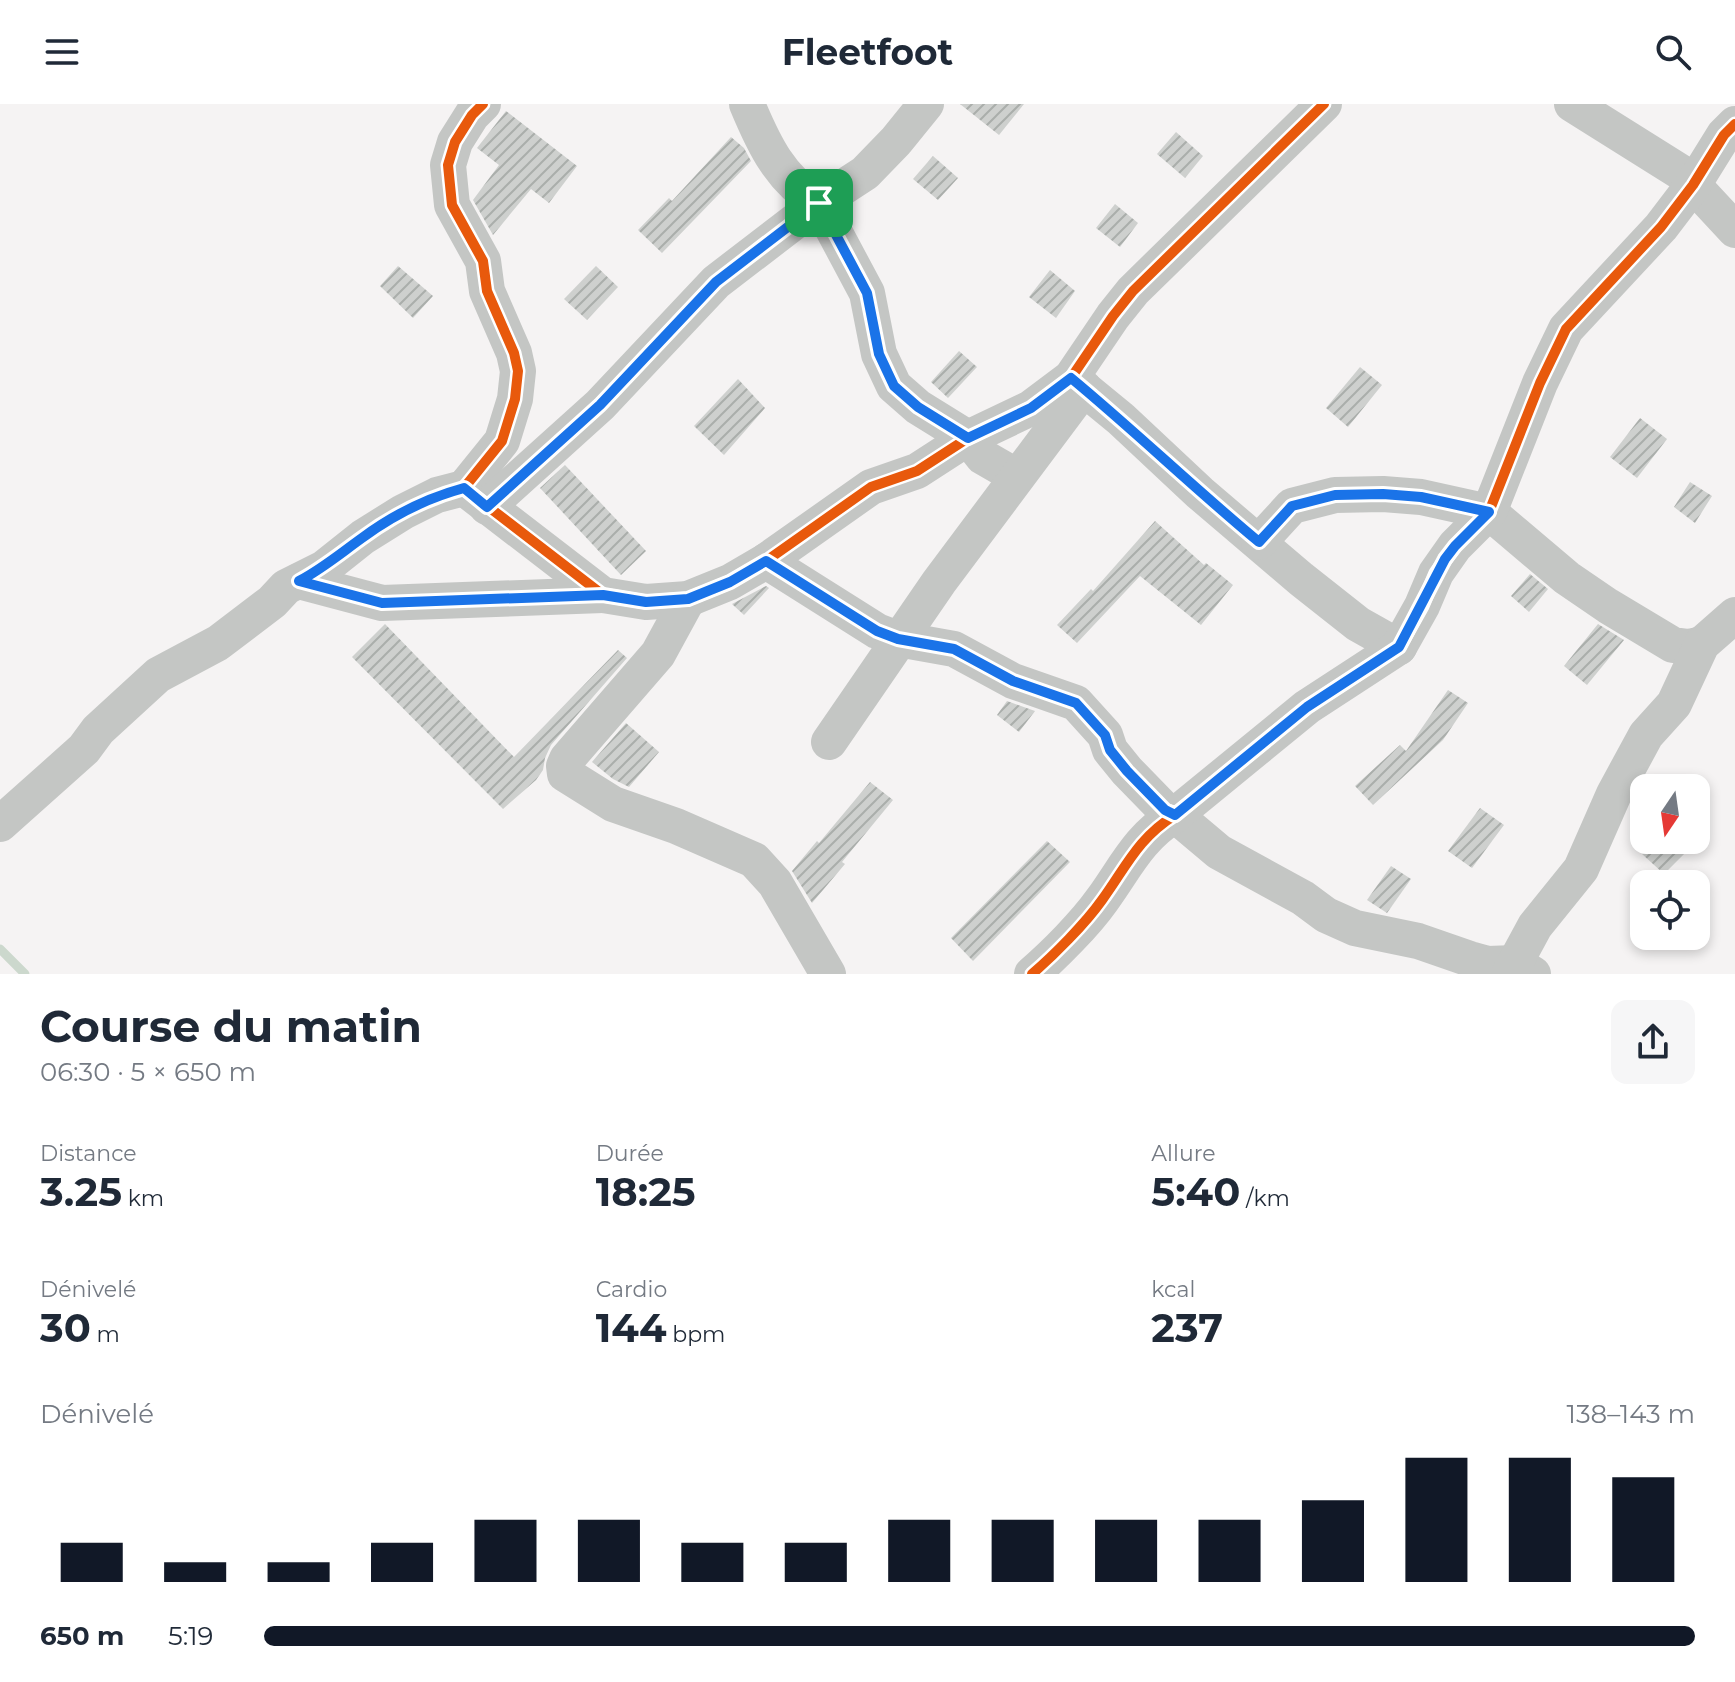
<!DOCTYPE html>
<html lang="fr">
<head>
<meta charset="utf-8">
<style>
	body { margin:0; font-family:Montserrat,sans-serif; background:#f6f6f7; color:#1f2937; height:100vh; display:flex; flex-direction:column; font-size:30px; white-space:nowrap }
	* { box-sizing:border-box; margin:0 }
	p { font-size:26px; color:#747a83 }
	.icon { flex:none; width:44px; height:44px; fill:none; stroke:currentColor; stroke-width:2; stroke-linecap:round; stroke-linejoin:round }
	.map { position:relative; height:870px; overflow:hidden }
	.details { display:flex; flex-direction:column; background:#fff; flex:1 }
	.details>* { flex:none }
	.needle { width:52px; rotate:193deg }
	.fabs { position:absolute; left:1630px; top:670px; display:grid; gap:16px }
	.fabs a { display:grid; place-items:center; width:80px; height:80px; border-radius:16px; background:#fff; box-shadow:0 4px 12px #0003; font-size:40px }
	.pin { position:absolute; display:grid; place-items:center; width:68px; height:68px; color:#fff; margin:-34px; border-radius:16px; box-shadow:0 4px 12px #0006 }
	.round { display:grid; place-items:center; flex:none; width:84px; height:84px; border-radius:16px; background:#f6f6f7 }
	.head { display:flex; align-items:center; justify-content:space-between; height:136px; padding:0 40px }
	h1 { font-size:44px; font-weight:700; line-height:60px }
	.metrics { display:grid; grid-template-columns:repeat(3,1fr); gap:12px; height:136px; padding:8px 40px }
	.metrics div { display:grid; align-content:center }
	.metrics b { font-size:40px; font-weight:700 }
	.metrics small { font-size:22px; font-weight:400 }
	.metrics p { font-size:22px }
	.chart { height:224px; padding:16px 40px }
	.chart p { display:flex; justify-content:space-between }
	.chart svg { width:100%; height:144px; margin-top:8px; stroke:#111827; stroke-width:6 }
	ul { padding:0 40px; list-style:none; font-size:26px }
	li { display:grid; grid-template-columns:128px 96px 1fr; align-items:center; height:60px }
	li i { height:20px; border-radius:10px; background:#111827 }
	header { display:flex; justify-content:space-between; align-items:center; height:104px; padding:0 40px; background:#fff; font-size:36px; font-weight:700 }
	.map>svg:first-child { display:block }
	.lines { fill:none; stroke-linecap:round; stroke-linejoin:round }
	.stream { stroke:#ccd8cd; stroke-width:9 }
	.building { fill:url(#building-hatch) }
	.minor { stroke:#c4c6c4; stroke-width:36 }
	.cycleway-casing { stroke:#fff; stroke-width:15 }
	.cycleway { stroke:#e8590c; stroke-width:10 }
	.route-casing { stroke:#fff; stroke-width:16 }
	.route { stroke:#1a73e8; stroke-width:10 }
</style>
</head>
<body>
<header><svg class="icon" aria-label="menu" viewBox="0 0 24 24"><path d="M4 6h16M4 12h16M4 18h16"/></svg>Fleetfoot<svg class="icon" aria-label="search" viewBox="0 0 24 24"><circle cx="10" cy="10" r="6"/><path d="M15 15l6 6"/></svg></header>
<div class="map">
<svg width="1735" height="870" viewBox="0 0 1735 870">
	<defs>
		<pattern id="building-hatch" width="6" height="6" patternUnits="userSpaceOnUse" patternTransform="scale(2)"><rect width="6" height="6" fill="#ced0ce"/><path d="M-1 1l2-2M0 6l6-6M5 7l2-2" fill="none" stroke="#aaaeab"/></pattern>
	</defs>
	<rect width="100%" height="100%" fill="#f5f3f3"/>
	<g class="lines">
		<!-- stream -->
		<path class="stream" d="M 0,845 L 25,870"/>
	</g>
	<!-- building -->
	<g class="building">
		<path d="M 960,0 L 1024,0 L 999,31 Z"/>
		<path d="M 506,7 L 577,62 L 549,99 L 531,85 L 493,131 L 473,96 L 499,61 L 477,44 Z"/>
		<path d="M 1176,28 L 1203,52 L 1185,74 L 1157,50 Z"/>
		<path d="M 731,33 L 744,44 L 751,57 L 662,149 L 638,126 L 669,94 L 672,97 Z"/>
		<path d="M 933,52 L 958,74 L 938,96 L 913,75 Z"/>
		<path d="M 1115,100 L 1138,119 L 1120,143 L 1096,124 Z"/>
		<path d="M 398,162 L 433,192 L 413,214 L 380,182 Z"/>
		<path d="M 596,162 L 618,183 L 587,216 L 564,195 Z"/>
		<path d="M 1050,166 L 1075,187 L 1056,214 L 1029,193 Z"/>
		<path d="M 959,247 L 977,263 L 948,294 L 931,278 Z"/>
		<path d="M 1360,263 L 1382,281 L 1348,323 L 1326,304 Z"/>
		<path d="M 738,275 L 765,304 L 724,351 L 694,322 Z"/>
		<path d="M 1640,314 L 1667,335 L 1637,374 L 1610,353 Z"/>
		<path d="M 565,361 L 646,447 L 621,471 L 540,384 Z"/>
		<path d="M 1690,378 L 1712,392 L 1695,419 L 1674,403 Z"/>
		<path d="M 1155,417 L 1204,461 L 1206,459 L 1233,481 L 1201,521 L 1140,472 L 1077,539 L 1057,521 L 1091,485 L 1093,487 Z"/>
		<path d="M 1530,470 L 1548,485 L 1529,508 L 1511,492 Z"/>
		<path d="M 766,482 L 769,484 L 744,511 L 732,500 Z"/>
		<path d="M 385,520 L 514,653 L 618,546 L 627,554 L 551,641 L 545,654 L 543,666 L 536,676 L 503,705 L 352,553 Z"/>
		<path d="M 1598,520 L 1624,536 L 1587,581 L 1564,562 Z"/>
		<path d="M 1448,586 L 1468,599 L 1443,636 L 1373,701 L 1355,682 L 1400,641 L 1406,647 Z"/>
		<path d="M 1007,597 L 1035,607 L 1019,628 L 997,611 Z"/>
		<path d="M 626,619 L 659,648 L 629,683 L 613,675 L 592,658 Z"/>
		<path d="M 870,678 L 893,696 L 842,758 L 845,760 L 812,799 L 792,767 L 817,737 L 819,739 Z"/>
		<path d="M 1480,704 L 1504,721 L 1472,764 L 1448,747 Z"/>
		<path d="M 1656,736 L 1698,736 L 1664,770 L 1642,750 Z"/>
		<path d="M 1047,737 L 1070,758 L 973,857 L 951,834 Z"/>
		<path d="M 1391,762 L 1411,775 L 1387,809 L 1367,796 Z"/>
	</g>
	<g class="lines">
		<!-- minor -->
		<g class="minor">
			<path d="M 483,0 L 472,11 L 455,38 L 448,61 L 452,101 L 483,157 L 487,187 L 514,249 L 518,267 L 515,295 L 502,337 L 464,384 L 603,491 L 646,498 L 688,495 L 730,478 L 766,457 L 871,383 L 917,367 L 968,334 L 1031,304 L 1071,274 L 1113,212 L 1133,187 L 1324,0"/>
			<path d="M 747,0 C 764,41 780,75 819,99 L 867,189 L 879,250 L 894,282 L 918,303 L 968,334 L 983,353 L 1016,372"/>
			<path d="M 1572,0 L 1682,69 L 1735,126"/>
			<path d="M 1071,274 L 1121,315 L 1200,389 L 1301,475 L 1358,520 L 1399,543"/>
			<path d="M 487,403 L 600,301 L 716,178 L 819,99 L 865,69 L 896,37 L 926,0"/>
			<path d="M 1259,438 L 1292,402 L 1335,391 L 1383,390 L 1421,393 L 1489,408 L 1567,474 L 1608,502 L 1673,541 L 1689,543 L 1702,540"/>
			<path d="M 766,457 L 877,527 L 898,535 L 954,545 L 1013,577 L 1076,599 L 1105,631 L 1110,646 L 1127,667 L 1165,706 L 1175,711 L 1219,748 L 1303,794 L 1326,811 L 1355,824 L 1418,837 L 1470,855 L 1488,860 L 1515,859 L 1533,870"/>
			<path d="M 299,477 L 382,499 L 603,491"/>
			<path d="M 688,495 L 658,550 L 567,655 L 564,662 L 565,670 L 613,700 L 676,722 L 754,756 L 775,779 L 828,870"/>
			<path d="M 829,638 L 939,478 L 1084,284"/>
			<path d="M 0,720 L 84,645 L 98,626 L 158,571 L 218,539 L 272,498 L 286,483 L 324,464 L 363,433 L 403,408 L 437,391 L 464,384"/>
			<path d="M 1032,870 C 1054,851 1085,820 1102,796 C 1126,763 1138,734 1175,711 L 1307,603 L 1399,543 L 1422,502 L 1436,469 L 1455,442 L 1489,408 L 1540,279 L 1566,225 L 1661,123 L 1693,81 L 1724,31 L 1735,20"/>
			<path d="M 1509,870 L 1535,822 L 1581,765 L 1614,690 L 1646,631 L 1674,600 L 1702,540 L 1735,511"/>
		</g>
		<defs>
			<g id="cycleway">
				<path d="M 483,0 L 472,11 L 455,38 L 448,61 L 452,101 L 483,157 L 487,187 L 514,249 L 518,267 L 515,295 L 502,337 L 464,384 L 603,491 L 646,498 L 688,495 L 730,478 L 766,457 L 871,383 L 917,367 L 968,334 L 1031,304 L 1071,274 L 1113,212 L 1133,187 L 1324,0"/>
				<path d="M 1032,870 C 1054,851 1085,820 1102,796 C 1126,763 1138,734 1175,711 L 1307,603 L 1399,543 L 1422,502 L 1436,469 L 1455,442 L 1489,408 L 1540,279 L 1566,225 L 1661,123 L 1693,81 L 1724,31 L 1735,20"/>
			</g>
		</defs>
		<!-- cycleway casing -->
		<use href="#cycleway" class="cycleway-casing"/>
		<!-- cycleway -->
		<use href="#cycleway" class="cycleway"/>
	</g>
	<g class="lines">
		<defs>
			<path id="route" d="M 819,99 L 867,189 L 879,250 L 894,282 L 918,303 L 968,334 L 1031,304 L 1071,274 C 1135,327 1195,385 1259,438 L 1292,402 L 1335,391 L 1383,390 L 1421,393 L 1489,408 L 1455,442 L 1445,455 L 1399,543 L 1307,603 L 1175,711 L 1165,706 L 1127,667 L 1110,646 L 1105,631 L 1076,599 L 1013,577 L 954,545 L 898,535 L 877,527 L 766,457 L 730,478 L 688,495 L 646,498 L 603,491 L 382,499 L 299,477 C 322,465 341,449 362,434 C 393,411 427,394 464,384 L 487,403 L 600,301 L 716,178 Z"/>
		</defs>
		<!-- route casing -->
		<use href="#route" class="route-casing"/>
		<!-- route -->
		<use href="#route" class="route"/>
	</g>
</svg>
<div class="fabs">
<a><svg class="needle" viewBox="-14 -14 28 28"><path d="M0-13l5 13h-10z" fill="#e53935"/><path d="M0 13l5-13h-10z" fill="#747a83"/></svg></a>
<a><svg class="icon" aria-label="locate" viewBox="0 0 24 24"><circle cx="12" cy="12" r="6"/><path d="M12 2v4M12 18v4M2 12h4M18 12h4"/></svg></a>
</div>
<div class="pin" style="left:819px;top:99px;background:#1e9e55"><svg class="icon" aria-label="arrive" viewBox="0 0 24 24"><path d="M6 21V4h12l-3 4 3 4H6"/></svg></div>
</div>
<section class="details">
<div class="head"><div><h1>Course du matin</h1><p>06:30 · 5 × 650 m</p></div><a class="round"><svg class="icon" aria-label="share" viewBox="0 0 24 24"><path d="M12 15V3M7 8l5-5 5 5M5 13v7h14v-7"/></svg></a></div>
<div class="metrics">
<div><p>Distance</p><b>3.25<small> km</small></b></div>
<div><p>Durée</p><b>18:25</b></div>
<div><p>Allure</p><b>5:40<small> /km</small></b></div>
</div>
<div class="metrics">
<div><p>Dénivelé</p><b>30<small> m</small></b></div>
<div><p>Cardio</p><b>144<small> bpm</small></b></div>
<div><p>kcal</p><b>237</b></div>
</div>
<div class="chart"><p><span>Dénivelé</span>138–143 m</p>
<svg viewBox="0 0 160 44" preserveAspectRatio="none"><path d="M5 44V32M15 44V38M25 44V38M35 44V32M45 44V25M55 44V25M65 44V32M75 44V32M85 44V25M95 44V25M105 44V25M115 44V25M125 44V19M135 44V6M145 44V6M155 44V12"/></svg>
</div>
<ul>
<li><b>650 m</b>5:19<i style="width:100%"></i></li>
</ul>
</section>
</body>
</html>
